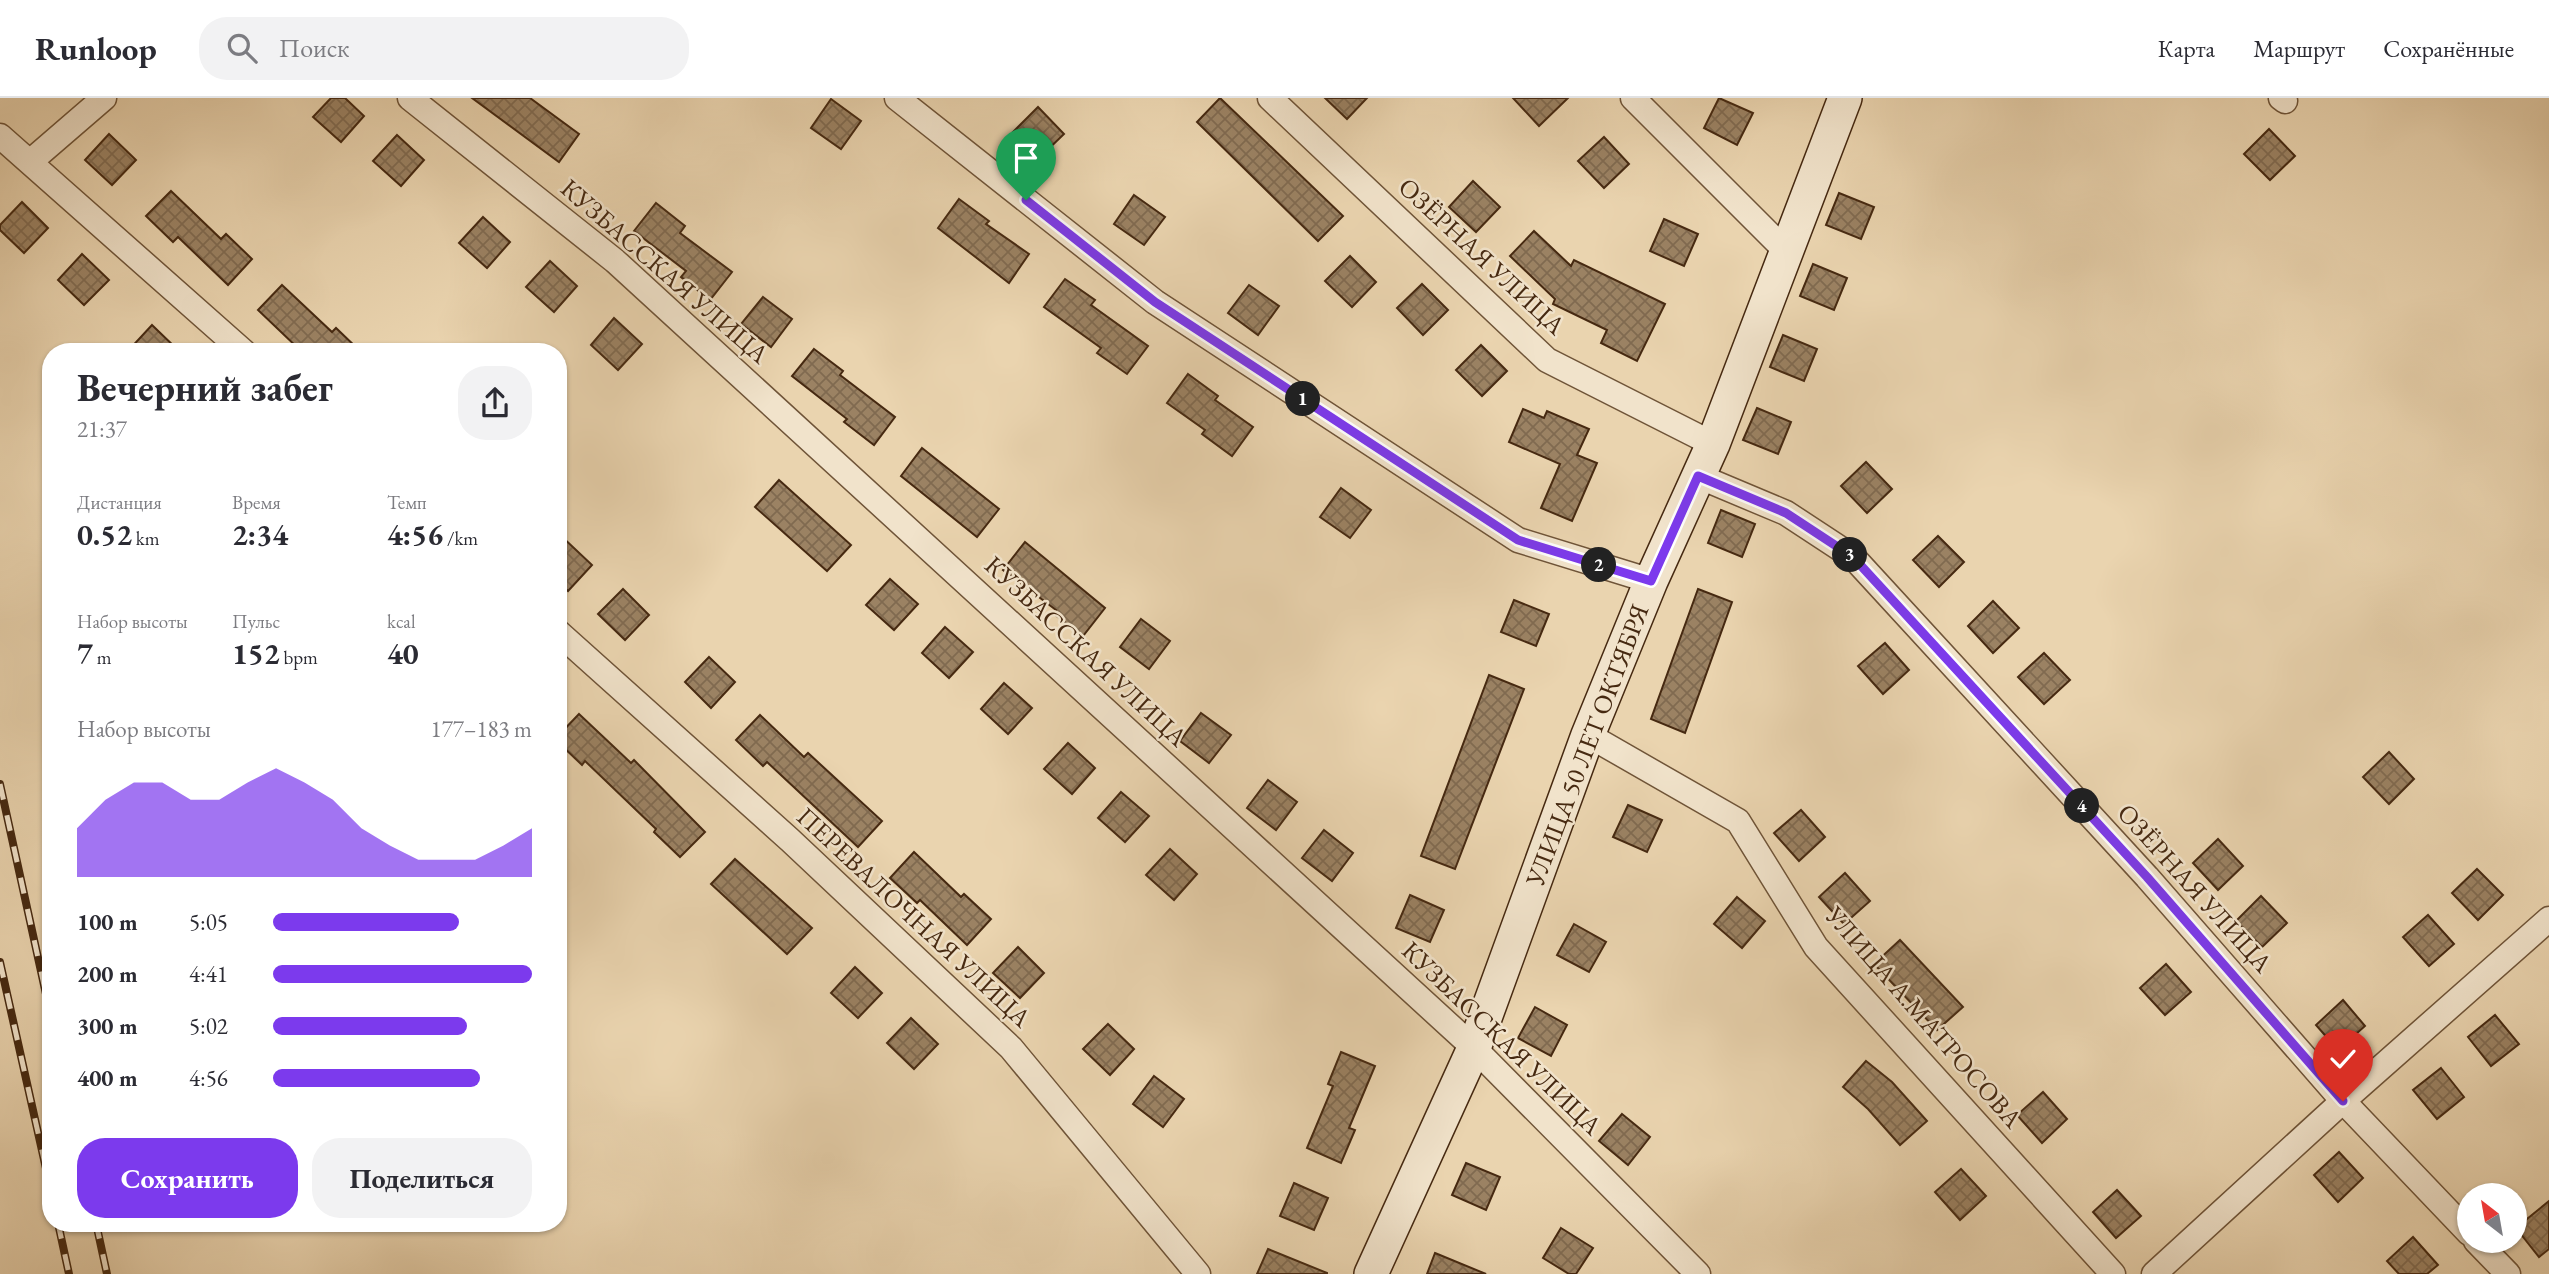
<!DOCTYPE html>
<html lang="ru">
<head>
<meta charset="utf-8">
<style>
	body { margin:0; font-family:"EB Garamond",serif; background:#f2f2f3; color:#2b2b33; height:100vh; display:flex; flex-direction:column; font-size:26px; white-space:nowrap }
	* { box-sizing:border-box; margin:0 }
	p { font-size:23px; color:#7c7c81 }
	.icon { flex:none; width:38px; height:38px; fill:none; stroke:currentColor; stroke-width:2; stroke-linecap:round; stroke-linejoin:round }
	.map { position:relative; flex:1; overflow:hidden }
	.side { position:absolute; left:42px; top:245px; width:525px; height:889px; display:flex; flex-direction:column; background:#fff; border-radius:28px; box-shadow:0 2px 5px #0004 }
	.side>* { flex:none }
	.needle { width:46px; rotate:329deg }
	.tools { position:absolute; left:2457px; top:1085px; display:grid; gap:14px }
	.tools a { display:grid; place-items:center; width:70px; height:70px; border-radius:50%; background:#fff; box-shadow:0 2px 5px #0004; font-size:35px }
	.pin { position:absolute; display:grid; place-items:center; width:60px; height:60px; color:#fff; margin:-72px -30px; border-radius:50% 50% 50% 0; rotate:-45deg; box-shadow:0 0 7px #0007 }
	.pin .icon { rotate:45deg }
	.km { position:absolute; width:35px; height:35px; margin:-18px; border-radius:50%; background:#222; color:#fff; font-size:19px; line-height:35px; text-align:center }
	.round { display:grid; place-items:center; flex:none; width:74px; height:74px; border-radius:28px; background:#f2f2f3 }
	.overview { display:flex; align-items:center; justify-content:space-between; height:119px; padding:0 35px }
	h1 { font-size:38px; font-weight:700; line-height:52px }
	.figures { display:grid; grid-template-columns:repeat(3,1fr); gap:10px; height:119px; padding:7px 35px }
	.figures div { display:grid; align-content:center }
	.figures b { font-size:30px; font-weight:700 }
	.figures small { font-size:19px; font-weight:400 }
	.figures p { font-size:19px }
	.chart { height:196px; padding:14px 35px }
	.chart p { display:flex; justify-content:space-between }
	.chart svg { width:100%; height:126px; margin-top:7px; fill:#7c3aed; opacity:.7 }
	.primary-button { display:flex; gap:14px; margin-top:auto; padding:14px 35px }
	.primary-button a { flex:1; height:80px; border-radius:28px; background:#7c3aed; color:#fff; font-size:28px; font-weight:700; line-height:80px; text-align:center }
	.primary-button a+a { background:#f2f2f3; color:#2b2b33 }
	ul { padding:0 35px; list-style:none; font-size:23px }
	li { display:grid; grid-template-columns:112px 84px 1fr; align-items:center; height:52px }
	li i { height:18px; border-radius:9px; background:#7c3aed }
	header { display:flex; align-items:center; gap:42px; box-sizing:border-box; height:98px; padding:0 35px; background:#fff; border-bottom:2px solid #e1e1e2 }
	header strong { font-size:33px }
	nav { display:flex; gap:38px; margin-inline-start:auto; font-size:24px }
	.search { width:490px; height:63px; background:#f2f2f3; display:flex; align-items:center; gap:18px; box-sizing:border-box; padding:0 24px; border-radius:28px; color:#7c7c81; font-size:26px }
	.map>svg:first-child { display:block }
	.building { fill:url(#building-cross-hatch); stroke:#462911; stroke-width:2 }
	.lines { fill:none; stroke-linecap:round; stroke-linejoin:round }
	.street-casing { stroke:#6f5438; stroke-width:27 }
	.secondary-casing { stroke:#462911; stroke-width:36 }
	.street { stroke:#f1e3cb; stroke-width:24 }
	.secondary { stroke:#f1e3cb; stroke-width:33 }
	.rail-casing { stroke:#462911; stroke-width:8 }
	.rail { stroke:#f1e3cb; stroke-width:5; stroke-dasharray:16; stroke-linecap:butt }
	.route-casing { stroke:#fff; stroke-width:14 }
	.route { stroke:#7c3aed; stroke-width:9 }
	.labels { text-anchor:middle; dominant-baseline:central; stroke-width:5; stroke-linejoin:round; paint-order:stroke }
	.street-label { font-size:26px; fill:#462911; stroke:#f1e3cb }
</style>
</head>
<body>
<header>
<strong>Runloop</strong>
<div class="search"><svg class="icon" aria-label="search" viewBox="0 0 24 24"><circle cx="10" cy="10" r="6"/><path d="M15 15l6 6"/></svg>Поиск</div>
<nav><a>Карта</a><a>Маршрут</a><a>Сохранённые</a></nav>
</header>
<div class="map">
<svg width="2549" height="1176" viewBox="0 0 2549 1176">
	<defs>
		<pattern id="building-cross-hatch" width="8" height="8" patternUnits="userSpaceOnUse" patternTransform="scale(1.75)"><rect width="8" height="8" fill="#9b8263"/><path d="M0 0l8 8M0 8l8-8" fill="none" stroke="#806a50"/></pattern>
	</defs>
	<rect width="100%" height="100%" fill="#ead4af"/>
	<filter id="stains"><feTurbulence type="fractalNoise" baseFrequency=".00286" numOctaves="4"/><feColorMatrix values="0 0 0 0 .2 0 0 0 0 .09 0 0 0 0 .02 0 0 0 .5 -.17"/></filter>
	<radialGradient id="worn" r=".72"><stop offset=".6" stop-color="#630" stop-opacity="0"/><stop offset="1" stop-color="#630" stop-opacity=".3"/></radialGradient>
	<!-- building -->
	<g class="building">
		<path d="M 331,0 L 345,0 L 364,18 L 341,44 L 313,19 Z"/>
		<path d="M 472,0 L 530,0 L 579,36 L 559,64 Z"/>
		<path d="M 1220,0 L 1343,118 L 1318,143 L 1197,24 Z"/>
		<path d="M 1325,0 L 1367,0 L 1347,21 Z"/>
		<path d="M 1513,0 L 1568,0 L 1539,28 Z"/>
		<path d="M 1719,0 L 1753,15 L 1737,47 L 1704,30 Z"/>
		<path d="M 831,1 L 861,23 L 841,51 L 811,30 Z"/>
		<path d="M 1038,9 L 1064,36 L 1039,60 L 1013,34 Z"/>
		<path d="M 2269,31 L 2295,58 L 2270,82 L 2244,56 Z"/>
		<path d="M 109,36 L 136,62 L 112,87 L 85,62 Z"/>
		<path d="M 397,37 L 424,62 L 401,88 L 373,63 Z"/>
		<path d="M 1604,39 L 1629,66 L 1604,90 L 1578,63 Z"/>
		<path d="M 1473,83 L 1500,109 L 1476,134 L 1449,109 Z"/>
		<path d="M 171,93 L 221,141 L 226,136 L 252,161 L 228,187 L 178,139 L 173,144 L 146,118 Z"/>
		<path d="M 1839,95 L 1874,109 L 1861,141 L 1826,127 Z"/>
		<path d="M 1134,97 L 1165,119 L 1144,147 L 1114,126 Z"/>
		<path d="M 959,101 L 989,123 L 986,126 L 1029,156 L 1009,185 L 938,130 Z"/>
		<path d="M 22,104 L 48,130 L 24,155 L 0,132 L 0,127 Z"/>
		<path d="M 656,105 L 685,128 L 680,135 L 732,174 L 710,202 L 681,179 L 686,173 L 634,133 Z"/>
		<path d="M 483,119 L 510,144 L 487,170 L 459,145 Z"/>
		<path d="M 1664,121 L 1698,136 L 1684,168 L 1650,153 Z"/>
		<path d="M 1534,133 L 1571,168 L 1574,162 L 1665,206 L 1637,263 L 1601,245 L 1607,232 L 1553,206 L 1555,201 L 1510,158 Z"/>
		<path d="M 82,156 L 109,182 L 84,207 L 58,182 Z"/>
		<path d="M 1350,158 L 1376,184 L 1352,209 L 1325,183 Z"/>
		<path d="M 550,163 L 577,188 L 554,214 L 526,189 Z"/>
		<path d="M 1813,166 L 1847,180 L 1834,212 L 1800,198 Z"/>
		<path d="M 1065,181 L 1095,202 L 1091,207 L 1148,248 L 1127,276 L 1097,255 L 1101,250 L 1044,209 Z"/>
		<path d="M 1422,186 L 1448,212 L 1423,237 L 1397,210 Z"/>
		<path d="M 282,187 L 332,234 L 336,230 L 361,254 L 302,254 L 258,212 Z"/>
		<path d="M 1249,187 L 1279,208 L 1258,237 L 1228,215 Z"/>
		<path d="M 763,199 L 792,221 L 771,249 L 741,226 Z"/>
		<path d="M 614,220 L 642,246 L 618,272 L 591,247 Z"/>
		<path d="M 152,227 L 180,254 L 127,254 Z"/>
		<path d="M 1783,237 L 1817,251 L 1804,283 L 1770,269 Z"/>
		<path d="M 1481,247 L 1507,273 L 1482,298 L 1456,272 Z"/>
		<path d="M 814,251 L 843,273 L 840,277 L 895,319 L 874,347 L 844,324 L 847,321 L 792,278 Z"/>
		<path d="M 1188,276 L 1218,298 L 1215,302 L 1253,329 L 1232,358 L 1202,336 L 1205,332 L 1167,305 Z"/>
		<path d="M 1757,310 L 1791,324 L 1778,356 L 1743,342 Z"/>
		<path d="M 1523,311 L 1544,320 L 1547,313 L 1589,331 L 1577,357 L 1597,365 L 1572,423 L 1541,410 L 1560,366 L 1509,344 Z"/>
		<path d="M 922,350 L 999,411 L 977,439 L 901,378 Z"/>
		<path d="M 1866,364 L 1892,391 L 1867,415 L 1841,388 Z"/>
		<path d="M 779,382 L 851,447 L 827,473 L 755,409 Z"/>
		<path d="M 1341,390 L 1371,412 L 1350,440 L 1320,419 Z"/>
		<path d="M 1721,412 L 1755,426 L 1742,459 L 1708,445 Z"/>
		<path d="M 558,435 L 592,467 L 568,493 L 558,484 Z"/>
		<path d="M 1938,438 L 1964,464 L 1939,489 L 1913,462 Z"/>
		<path d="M 1025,444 L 1105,510 L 1083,538 L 1054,516 L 1056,512 L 1003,472 Z"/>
		<path d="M 890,481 L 918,506 L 894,532 L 866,507 Z"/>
		<path d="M 623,491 L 649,517 L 625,542 L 598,516 Z"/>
		<path d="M 1698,491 L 1732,504 L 1685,635 L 1651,621 Z"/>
		<path d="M 1514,502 L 1549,516 L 1536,548 L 1501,534 Z"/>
		<path d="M 1993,503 L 2019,530 L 1993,555 L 1968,528 Z"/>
		<path d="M 1141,521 L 1170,543 L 1149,571 L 1120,549 Z"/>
		<path d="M 945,529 L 973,554 L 949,580 L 922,555 Z"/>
		<path d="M 1885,545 L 1909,572 L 1883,596 L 1858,568 Z"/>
		<path d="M 2044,555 L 2070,582 L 2044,606 L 2018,579 Z"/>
		<path d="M 709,559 L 735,584 L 711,610 L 685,584 Z"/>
		<path d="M 1489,577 L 1524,591 L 1455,771 L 1421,758 Z"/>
		<path d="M 1004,585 L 1032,610 L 1008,636 L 981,611 Z"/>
		<path d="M 1201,615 L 1231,637 L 1209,665 L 1180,643 Z"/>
		<path d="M 579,616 L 631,665 L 634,662 L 705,734 L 680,759 L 654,734 L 656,731 L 585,663 L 582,667 L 558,644 L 558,638 Z"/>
		<path d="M 760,617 L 804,659 L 808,655 L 882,723 L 858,749 L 767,664 L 763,668 L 736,642 Z"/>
		<path d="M 1068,645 L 1095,670 L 1072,696 L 1044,671 Z"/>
		<path d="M 2389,654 L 2414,681 L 2389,706 L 2363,679 Z"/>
		<path d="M 1268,682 L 1297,704 L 1276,732 L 1247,710 Z"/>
		<path d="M 1121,694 L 1149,718 L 1125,744 L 1098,720 Z"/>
		<path d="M 1628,707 L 1662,722 L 1647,754 L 1613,739 Z"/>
		<path d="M 1801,712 L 1825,739 L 1799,763 L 1774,735 Z"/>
		<path d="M 1324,732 L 1353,755 L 1332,783 L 1302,760 Z"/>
		<path d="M 2218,741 L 2243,768 L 2218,792 L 2193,765 Z"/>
		<path d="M 1170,751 L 1197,776 L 1174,802 L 1146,777 Z"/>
		<path d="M 914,754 L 961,799 L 964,796 L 991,821 L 967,847 L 920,802 L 917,805 L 890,780 Z"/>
		<path d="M 735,761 L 812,830 L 787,856 L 711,786 Z"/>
		<path d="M 2477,771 L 2503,797 L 2478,822 L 2452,795 Z"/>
		<path d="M 1845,775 L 1870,803 L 1844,826 L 1819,799 Z"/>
		<path d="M 1410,797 L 1444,812 L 1430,844 L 1396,830 Z"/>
		<path d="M 2261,798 L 2287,825 L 2262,849 L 2236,823 Z"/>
		<path d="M 1737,799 L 1765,823 L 1742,850 L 1714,826 Z"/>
		<path d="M 2428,817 L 2454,846 L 2429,868 L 2403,839 Z"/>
		<path d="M 1574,826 L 1606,844 L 1589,874 L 1557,857 Z"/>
		<path d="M 1900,842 L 1963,909 L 1937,932 L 1874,866 Z"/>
		<path d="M 1018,849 L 1044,875 L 1020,900 L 993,875 Z"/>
		<path d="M 2166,866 L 2191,894 L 2165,917 L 2140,890 Z"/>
		<path d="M 855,869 L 882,895 L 858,920 L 831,895 Z"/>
		<path d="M 2343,902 L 2365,928 L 2338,952 L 2316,927 Z"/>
		<path d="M 1535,909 L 1567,927 L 1551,958 L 1518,940 Z"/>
		<path d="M 2495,917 L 2519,946 L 2491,968 L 2468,939 Z"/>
		<path d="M 911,920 L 938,946 L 914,971 L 887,945 Z"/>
		<path d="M 1108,926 L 1134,951 L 1110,977 L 1083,951 Z"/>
		<path d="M 1341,954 L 1375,968 L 1349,1030 L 1355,1032 L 1341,1065 L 1307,1050 L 1333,988 L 1328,986 Z"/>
		<path d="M 1866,963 L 1892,984 L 1927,1023 L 1900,1047 L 1868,1011 L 1843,989 Z"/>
		<path d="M 2441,970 L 2464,999 L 2437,1021 L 2413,992 Z"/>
		<path d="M 1154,978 L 1184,1001 L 1163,1029 L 1133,1006 Z"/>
		<path d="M 2043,994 L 2067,1021 L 2042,1045 L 2017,1017 Z"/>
		<path d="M 1622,1016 L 1650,1039 L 1628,1067 L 1599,1043 Z"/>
		<path d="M 2339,1054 L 2363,1080 L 2338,1104 L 2314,1077 Z"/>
		<path d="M 1466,1065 L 1500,1079 L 1486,1112 L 1452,1097 Z"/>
		<path d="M 1961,1071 L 1986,1098 L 1960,1122 L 1935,1094 Z"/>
		<path d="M 1294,1085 L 1328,1100 L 1314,1132 L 1280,1118 Z"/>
		<path d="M 2117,1092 L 2141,1118 L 2116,1140 L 2093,1114 Z"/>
		<path d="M 2549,1103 L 2549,1151 L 2539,1159 L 2516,1130 Z"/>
		<path d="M 1561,1130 L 1593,1150 L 1576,1176 L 1569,1176 L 1543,1160 Z"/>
		<path d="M 2413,1139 L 2438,1167 L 2427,1176 L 2399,1176 L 2387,1163 Z"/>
		<path d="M 1268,1151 L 1327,1175 L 1327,1176 L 1257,1176 Z"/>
		<path d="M 1435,1155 L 1486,1176 L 1427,1176 Z"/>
	</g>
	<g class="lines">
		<defs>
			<g id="street">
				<path d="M 410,0 L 615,163 L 1474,950 L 1698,1176"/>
				<path d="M 897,0 L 1155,204 L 1518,442 L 1651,483"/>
				<path d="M 1270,0 L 1547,262 L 1713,346"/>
				<path d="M 1633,0 L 1788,155"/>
				<path d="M 2281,0 L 2285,3"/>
				<path d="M 0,38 L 244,254"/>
				<path d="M 31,63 L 104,0"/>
				<path d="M 1698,378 L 1786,415 L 1853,459 L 2147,779 L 2343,1003 L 2469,1135"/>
				<path d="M 558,534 L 790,742 L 1011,950 L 1198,1176"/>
				<path d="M 1588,637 L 1738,723 L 1816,849 L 2113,1176"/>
				<path d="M 2476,1143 L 2508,1176"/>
				<path d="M 2154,1176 L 2343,1003 L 2549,821"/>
			</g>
			<path id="secondary" d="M 1371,1176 L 1474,950 L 1588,637 L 1651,483 L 1713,346 L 1845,0"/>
		</defs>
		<!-- street casing -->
		<use href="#street" class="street-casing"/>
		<!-- secondary casing -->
		<use href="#secondary" class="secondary-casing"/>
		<!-- street -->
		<use href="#street" class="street"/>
		<!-- secondary -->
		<use href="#secondary" class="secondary"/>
		<defs>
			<g id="rail">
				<path d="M 0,686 L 51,919"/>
				<path d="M 0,864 L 51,1093"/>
				<path d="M 58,1125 L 69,1176"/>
				<path d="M 96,1125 L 107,1176"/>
			</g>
		</defs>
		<!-- rail casing -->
		<use href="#rail" class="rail-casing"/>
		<!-- rail -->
		<use href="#rail" class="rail"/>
	</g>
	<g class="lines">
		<defs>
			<path id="route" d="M 1026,102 L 1155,204 L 1518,442 L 1651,483 L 1698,378 L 1786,415 L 1853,459 L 2147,779 L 2343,1003"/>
		</defs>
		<!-- route casing -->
		<use href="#route" class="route-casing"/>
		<!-- route -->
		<use href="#route" class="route"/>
	</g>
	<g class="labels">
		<!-- street labels -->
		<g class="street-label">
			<text transform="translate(1482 158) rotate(43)">ОЗЁРНАЯ УЛИЦА</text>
			<text transform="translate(665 173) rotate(41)">КУЗБАССКАЯ УЛИЦА</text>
			<text transform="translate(1086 553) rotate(43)">КУЗБАССКАЯ УЛИЦА</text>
			<text transform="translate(1587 647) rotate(-69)">УЛИЦА 50 ЛЕТ ОКТЯБРЯ</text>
			<text transform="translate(2195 790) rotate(48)">ОЗЁРНАЯ УЛИЦА</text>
			<text transform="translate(914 819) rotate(43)">ПЕРЕВАЛОЧНАЯ УЛИЦА</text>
			<text transform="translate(1924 919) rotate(49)">УЛИЦА А.МАТРОСОВА</text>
			<text transform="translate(1502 940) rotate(44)">КУЗБАССКАЯ УЛИЦА</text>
		</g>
	</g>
	<rect width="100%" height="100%" filter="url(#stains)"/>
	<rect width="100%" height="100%" fill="url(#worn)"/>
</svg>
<div class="tools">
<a><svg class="needle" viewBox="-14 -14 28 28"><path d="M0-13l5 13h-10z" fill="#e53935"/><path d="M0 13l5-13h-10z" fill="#7c7c81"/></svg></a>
</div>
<div class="pin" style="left:1026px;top:102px;background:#1e9e55"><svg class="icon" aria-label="arrive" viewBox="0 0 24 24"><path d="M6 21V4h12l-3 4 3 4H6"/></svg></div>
<div class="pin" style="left:2343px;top:1003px;background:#d93025"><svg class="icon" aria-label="check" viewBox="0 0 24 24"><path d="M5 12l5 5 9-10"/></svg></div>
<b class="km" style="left:1303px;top:301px">1</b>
<b class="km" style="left:1599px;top:467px">2</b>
<b class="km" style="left:1850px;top:457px">3</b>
<b class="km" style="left:2082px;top:708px">4</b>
<section class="side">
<div class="overview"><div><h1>Вечерний забег</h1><p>21:37</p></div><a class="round"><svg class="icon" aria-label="share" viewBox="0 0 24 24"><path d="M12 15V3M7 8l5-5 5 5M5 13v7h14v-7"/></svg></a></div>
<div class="figures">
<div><p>Дистанция</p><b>0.52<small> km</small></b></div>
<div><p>Время</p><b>2:34</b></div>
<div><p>Темп</p><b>4:56<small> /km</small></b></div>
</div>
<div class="figures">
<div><p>Набор высоты</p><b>7<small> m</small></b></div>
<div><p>Пульс</p><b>152<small> bpm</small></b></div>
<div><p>kcal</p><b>40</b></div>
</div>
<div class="chart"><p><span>Набор высоты</span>177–183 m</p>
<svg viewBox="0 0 160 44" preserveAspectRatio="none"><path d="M0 44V27L10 17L20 11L30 11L40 17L50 17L60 11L70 6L80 11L90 17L100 27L110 33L120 38L130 38L140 38L150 33L160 27V44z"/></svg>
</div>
<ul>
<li><b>100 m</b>5:05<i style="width:72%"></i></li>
<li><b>200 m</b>4:41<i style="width:100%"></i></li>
<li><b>300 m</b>5:02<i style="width:75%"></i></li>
<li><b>400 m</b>4:56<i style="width:80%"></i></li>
</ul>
<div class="primary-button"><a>Сохранить</a><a>Поделиться</a></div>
</section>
</div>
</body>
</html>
